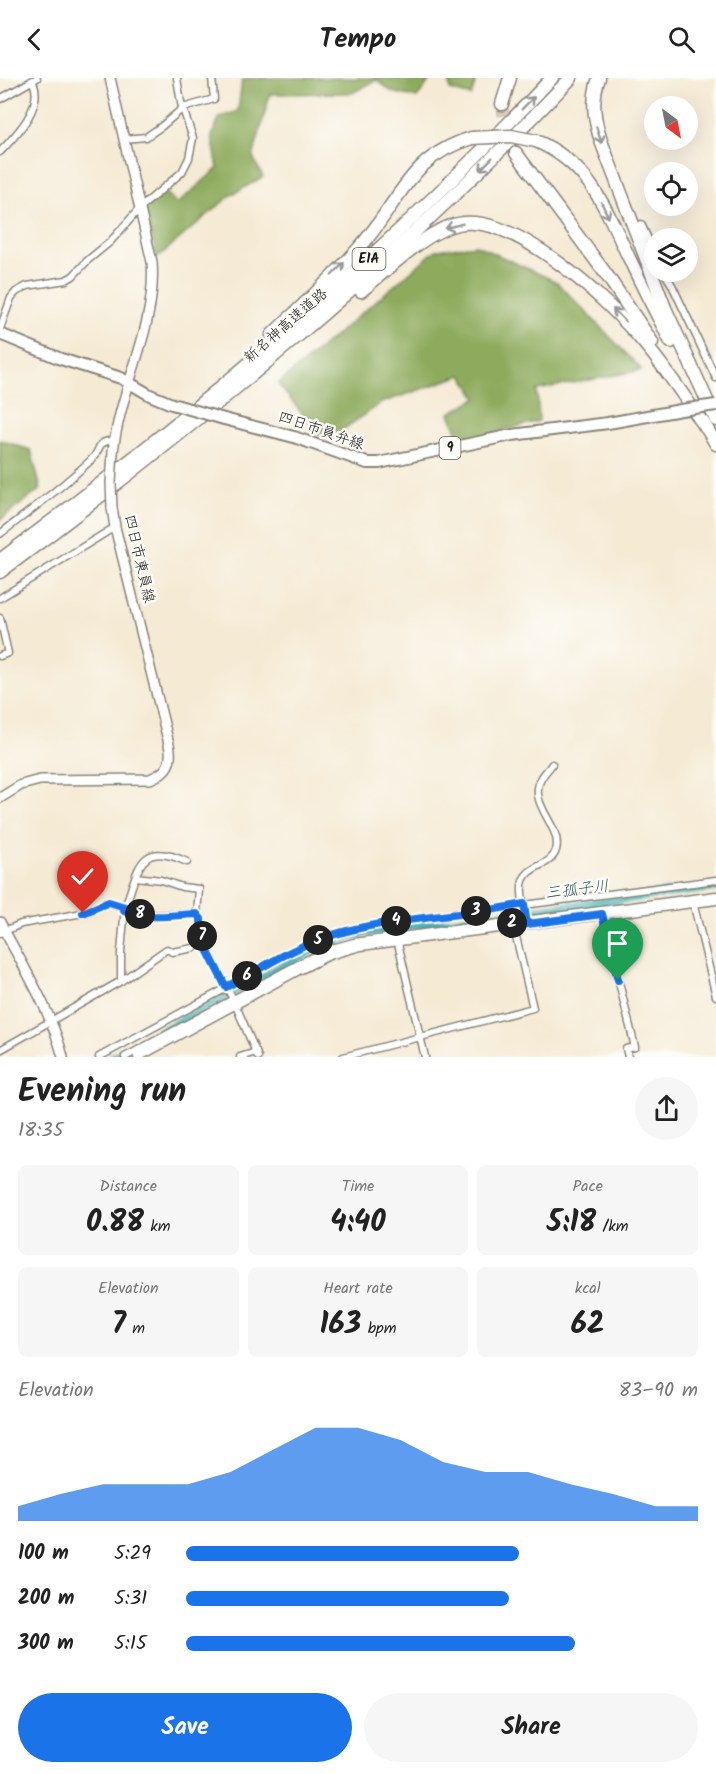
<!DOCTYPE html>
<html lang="en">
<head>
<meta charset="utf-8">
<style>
	body { margin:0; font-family:Kalam,"Klee One",sans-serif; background:#f6f6f6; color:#222; height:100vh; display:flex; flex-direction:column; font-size:22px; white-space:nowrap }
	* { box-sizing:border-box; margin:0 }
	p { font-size:20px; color:#767676 }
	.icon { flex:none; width:33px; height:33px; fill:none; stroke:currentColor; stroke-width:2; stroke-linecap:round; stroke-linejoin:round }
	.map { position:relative; height:979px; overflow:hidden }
	.side { display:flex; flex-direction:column; background:#fff; flex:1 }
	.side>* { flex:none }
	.needle { width:39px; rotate:148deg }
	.fabs { position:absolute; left:644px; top:18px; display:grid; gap:12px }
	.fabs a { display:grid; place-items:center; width:54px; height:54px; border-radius:50%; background:#fff; box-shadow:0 6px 24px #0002; font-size:30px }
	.pin { position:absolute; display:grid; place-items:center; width:51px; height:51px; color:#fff; margin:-62px -26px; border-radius:50% 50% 50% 0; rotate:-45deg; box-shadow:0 0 6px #0007 }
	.pin .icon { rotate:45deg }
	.km { position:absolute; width:30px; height:30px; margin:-15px; border-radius:50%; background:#222; color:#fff; font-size:16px; line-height:30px; text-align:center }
	.round { display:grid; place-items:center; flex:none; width:63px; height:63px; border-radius:32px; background:#f6f6f6 }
	.summary { display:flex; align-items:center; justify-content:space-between; height:102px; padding:0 18px }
	h1 { font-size:33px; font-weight:600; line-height:45px }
	.stats { display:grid; grid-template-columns:repeat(3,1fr); gap:9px; height:102px; padding:6px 18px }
	.stats div { display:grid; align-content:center; border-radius:9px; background:#f6f6f6; text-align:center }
	.stats b { font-size:30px; font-weight:600 }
	.stats small { font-size:16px; font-weight:400 }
	.stats p { font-size:16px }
	.chart { height:168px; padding:12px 18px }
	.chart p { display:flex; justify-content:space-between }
	.chart svg { width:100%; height:108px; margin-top:6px; fill:#1a73e8; opacity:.7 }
	.action { display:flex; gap:12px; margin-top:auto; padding:12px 18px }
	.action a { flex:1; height:69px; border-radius:36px; background:#1a73e8; color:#fff; font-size:24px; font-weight:600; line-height:69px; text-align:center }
	.action a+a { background:#f6f6f6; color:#222 }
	ul { padding:0 18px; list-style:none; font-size:20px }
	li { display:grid; grid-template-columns:96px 72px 1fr; align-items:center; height:45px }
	li i { height:15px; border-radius:8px; background:#1a73e8 }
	header { display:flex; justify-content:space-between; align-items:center; height:78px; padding:0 18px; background:#fff; font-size:27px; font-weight:600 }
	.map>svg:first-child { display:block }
	.forest { fill:#8eab5d; stroke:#55643c; stroke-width:1.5 }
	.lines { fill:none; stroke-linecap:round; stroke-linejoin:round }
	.river { stroke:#3fb0b6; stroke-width:9 }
	.motorway-tunnel { stroke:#d4cbb8; stroke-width:12; stroke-dasharray:12 6; stroke-linecap:butt }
	.minor-casing { stroke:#888378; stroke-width:9 }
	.tertiary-casing { stroke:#888378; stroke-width:11 }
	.secondary-casing { stroke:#888378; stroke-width:12 }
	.primary-casing { stroke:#888378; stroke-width:14 }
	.motorway-casing { stroke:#888378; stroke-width:15 }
	.minor { stroke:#fff; stroke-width:6 }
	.tertiary { stroke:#fff; stroke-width:8 }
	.secondary { stroke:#fff; stroke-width:9 }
	.primary { stroke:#fff; stroke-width:10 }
	.motorway { stroke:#fff; stroke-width:12 }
	.secondary-bridge-casing { stroke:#888378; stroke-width:12; stroke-linecap:butt }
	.primary-bridge-casing { stroke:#888378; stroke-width:14; stroke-linecap:butt }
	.motorway-bridge-casing { stroke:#888378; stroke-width:15; stroke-linecap:butt }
	.secondary-bridge { stroke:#fff; stroke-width:9 }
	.primary-bridge { stroke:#fff; stroke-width:10 }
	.motorway-bridge { stroke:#fff; stroke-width:12 }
	.oneway { stroke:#999 }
	.route-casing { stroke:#fff; stroke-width:12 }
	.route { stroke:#1a73e8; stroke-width:8 }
	.labels { text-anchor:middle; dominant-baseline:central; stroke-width:5; stroke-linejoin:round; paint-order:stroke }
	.shield { fill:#fdfcf7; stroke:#605f5e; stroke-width:1.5 }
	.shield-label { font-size:14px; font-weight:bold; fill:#1c1c1c }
	.street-label { font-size:15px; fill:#1c1c1c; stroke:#fdfcf7 }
	.water-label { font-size:16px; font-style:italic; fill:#2c5f61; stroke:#fdfcf7 }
</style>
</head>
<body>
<header><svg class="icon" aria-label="back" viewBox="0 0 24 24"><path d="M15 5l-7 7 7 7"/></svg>Tempo<svg class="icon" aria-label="search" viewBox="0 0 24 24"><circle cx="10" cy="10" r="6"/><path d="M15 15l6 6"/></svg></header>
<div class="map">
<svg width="716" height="979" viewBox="0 0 716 979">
	<rect width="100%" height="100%" fill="#fdfcf7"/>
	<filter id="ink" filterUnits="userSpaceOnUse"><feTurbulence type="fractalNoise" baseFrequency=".0167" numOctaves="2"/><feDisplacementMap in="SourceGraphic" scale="12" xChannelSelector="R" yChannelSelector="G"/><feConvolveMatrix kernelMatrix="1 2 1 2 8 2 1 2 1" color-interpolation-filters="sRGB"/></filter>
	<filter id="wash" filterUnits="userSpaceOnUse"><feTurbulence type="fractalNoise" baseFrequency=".008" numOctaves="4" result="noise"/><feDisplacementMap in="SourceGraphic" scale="24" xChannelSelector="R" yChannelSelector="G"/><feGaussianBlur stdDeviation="1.35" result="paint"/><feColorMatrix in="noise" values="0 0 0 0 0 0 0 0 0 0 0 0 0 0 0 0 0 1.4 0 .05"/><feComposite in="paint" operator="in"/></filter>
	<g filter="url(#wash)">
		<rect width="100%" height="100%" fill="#f5ead4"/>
		<!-- forest -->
		<g class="forest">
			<path d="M 251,0 L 430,0 L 430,2 L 417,20 L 392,14 L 377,2 L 352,15 L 270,16 L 253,79 L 263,99 L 231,117 L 157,180 L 145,132 L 165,114 L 177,126 L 218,90 L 212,58 L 219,40 L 238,33 L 242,2 Z"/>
			<path d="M 449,0 L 477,0 L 471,18 L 450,12 Z"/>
			<path d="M 476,167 L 557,204 L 642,292 L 537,312 L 539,343 L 461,364 L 450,335 L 477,320 L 462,297 L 381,325 L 341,353 L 322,360 L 278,306 L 436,172 Z"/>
			<path d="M 0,362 L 31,372 L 41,411 L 0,442 Z"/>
		</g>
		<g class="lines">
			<!-- river -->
			<path class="river" d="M 113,979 L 326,865 L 370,854 L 716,809"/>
		</g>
	</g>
	<g filter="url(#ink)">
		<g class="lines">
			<!-- motorway-tunnel -->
			<path class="motorway-tunnel" d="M 502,26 L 505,53 L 516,75"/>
			<defs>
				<g id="minor">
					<path d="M 0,21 L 37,0"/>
					<path d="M 124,61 L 146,59 L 162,48 L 183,30 L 214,21 L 212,0"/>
					<path d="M 0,74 C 16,57 46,27 32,2"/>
					<path d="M 641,146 L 654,174"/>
					<path d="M 664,194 L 672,207 L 716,300"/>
					<path d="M 0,251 L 11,220 L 16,214 L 27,208 L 66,202 L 73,198 L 88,182 L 110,164 L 140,130 L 182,94 L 189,80 L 193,60 L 181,25 L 177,0"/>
					<path d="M 0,456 C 31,432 64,408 92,381 C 103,370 94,364 115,362"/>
					<path d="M 0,520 L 115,449"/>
					<path d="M 0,540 L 8,575 L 0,578"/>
					<path d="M 136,799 L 161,802 L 182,809 L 199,811 L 197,836 L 201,841 L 202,862"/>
					<path d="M 693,824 L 716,918"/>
					<path d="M 125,829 C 139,792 138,761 187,784"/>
					<path d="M 125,833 L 151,837 L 197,836"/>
					<path d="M 602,836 L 635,969 L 626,971 L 628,979"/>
					<path d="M 526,840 C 524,830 521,818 522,807 C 525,786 551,790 556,772 C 563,749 527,726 541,701 C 544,695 549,691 552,686"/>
					<path d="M 0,855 L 21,846 L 83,835 L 109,824 L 125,829 L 121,874 L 121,903"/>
					<path d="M 397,861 L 425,979"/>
					<path d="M 0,972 L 121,903 L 167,871 L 172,874 L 194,870 L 202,862 L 233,921 L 258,979"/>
					<path d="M 99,979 L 308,866 L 328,858 L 393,844 L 716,802"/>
					<path d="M 125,979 L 308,881 L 332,870 L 354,864 L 716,817"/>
					<path d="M 240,979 L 256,974"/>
					<path d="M 343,979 L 533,930 L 513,846"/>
				</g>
				<path id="tertiary" d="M 138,979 L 297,893 L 329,877 L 361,868 L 716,822"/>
				<g id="secondary">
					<path d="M 110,0 L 152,184 C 157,250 120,309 113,374"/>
					<path d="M 0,720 L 21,707 L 40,702 L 150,701 C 168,694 173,684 169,666 L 115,449 L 112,430"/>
					<path d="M 0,844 C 23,889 50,930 63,979"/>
				</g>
				<g id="primary">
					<path d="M 0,256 L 61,281 L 121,300 L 150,317 L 172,326"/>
					<path d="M 224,341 L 294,359 L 367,385 L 379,385 L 512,357 L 608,345 L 681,332"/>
				</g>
				<g id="motorway">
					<path d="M 599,0 C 591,22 594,41 601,63 L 665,230 L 716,342"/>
					<path d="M 502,26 L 510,0"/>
					<path d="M 536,63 C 592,87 607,135 632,186 C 644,212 658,238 671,264"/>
					<path d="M 516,75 L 606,196 L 652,264"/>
					<path d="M 361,213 C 386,193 427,152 458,146 C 515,134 610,224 644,265 C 667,292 686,321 706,350"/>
					<path d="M 272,257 C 302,228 333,200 360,169 C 399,125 409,78 472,60"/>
					<path d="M 703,344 L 716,366"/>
					<path d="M 0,482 C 196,336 384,179 552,0"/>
					<path d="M 0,494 C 202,344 397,183 571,0"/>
				</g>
			</defs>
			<!-- minor casing -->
			<use href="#minor" class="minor-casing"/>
			<!-- tertiary casing -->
			<use href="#tertiary" class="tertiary-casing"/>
			<!-- secondary casing -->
			<use href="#secondary" class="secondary-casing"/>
			<!-- primary casing -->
			<use href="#primary" class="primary-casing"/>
			<!-- motorway casing -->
			<use href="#motorway" class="motorway-casing"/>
			<!-- minor -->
			<use href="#minor" class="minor"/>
			<!-- tertiary -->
			<use href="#tertiary" class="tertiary"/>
			<!-- secondary -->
			<use href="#secondary" class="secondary"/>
			<!-- primary -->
			<use href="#primary" class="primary"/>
			<!-- motorway -->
			<use href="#motorway" class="motorway"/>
			<defs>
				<path id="secondary-bridge" d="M 112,430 L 111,405 L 113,374"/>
				<g id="primary-bridge">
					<path d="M 172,326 L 224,341"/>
					<path d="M 681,332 L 716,327"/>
				</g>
				<path id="motorway-bridge" d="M 472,60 L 511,58 L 536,63"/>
			</defs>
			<!-- secondary-bridge casing -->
			<use href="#secondary-bridge" class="secondary-bridge-casing"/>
			<!-- primary-bridge casing -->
			<use href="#primary-bridge" class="primary-bridge-casing"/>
			<!-- motorway-bridge casing -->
			<use href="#motorway-bridge" class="motorway-bridge-casing"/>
			<!-- secondary-bridge -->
			<use href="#secondary-bridge" class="secondary-bridge"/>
			<!-- primary-bridge -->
			<use href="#primary-bridge" class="primary-bridge"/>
			<!-- motorway-bridge -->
			<use href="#motorway-bridge" class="motorway-bridge"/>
		</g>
		<!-- one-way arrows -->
		<defs><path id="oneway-shaft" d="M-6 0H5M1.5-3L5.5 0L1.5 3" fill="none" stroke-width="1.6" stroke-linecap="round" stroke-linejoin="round" transform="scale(1.5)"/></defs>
		<g class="oneway">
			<use href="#oneway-shaft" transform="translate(528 25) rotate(-45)"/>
			<use href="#oneway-shaft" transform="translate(599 57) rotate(72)"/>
			<use href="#oneway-shaft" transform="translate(486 86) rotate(135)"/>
			<use href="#oneway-shaft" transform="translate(605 132) rotate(64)"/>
			<use href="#oneway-shaft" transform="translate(454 148) rotate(165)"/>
			<use href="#oneway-shaft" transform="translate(338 191) rotate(-46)"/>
			<use href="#oneway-shaft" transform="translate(619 237) rotate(-135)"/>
		</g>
	</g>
	<g class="lines" filter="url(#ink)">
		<defs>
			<path id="route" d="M 83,835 L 109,824 L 125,829 L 124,833 C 146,842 175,837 197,836 L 201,841 L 202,862 L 226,909 C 259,892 293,869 329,858 C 392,838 459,840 524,826 L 526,840 L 512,842 L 513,848 L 602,836 L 618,902"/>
		</defs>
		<!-- route casing -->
		<use href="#route" class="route-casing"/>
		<!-- route -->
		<use href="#route" class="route"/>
	</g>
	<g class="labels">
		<!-- shield labels -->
		<g class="shield">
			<rect x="352.5" y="170" width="33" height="22" rx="4.5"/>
			<rect x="439.5" y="359" width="21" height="22" rx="4.5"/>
		</g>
		<g class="shield-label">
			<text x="369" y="181">E1A</text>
			<text x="450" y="370">9</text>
		</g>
		<!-- street labels -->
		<g class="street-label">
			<text transform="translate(286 248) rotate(-41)">新名神高速道路</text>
			<text transform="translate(321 353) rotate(19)">四日市員弁線</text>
			<text transform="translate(139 481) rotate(77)">四日市東員線</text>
		</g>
		<!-- water labels -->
		<g class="water-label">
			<text transform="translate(577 812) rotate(-7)">三孤子川</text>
		</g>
	</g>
</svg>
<div class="fabs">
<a><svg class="needle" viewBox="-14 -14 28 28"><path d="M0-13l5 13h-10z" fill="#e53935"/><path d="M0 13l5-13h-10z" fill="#767676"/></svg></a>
<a><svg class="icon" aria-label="locate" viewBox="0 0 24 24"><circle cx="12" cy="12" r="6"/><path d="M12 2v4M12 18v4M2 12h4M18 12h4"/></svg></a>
<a><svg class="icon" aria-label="layers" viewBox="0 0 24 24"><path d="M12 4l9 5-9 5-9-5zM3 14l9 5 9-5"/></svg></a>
</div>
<div class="pin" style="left:618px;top:902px;background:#1e9e55"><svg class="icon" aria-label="arrive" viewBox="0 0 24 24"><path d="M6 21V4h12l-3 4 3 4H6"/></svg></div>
<div class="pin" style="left:83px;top:835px;background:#d93025"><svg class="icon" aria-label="check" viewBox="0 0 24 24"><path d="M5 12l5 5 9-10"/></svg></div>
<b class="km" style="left:512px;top:845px">2</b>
<b class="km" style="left:476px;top:833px">3</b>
<b class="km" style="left:396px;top:843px">4</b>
<b class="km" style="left:318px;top:862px">5</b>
<b class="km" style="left:247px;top:898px">6</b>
<b class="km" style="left:202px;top:858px">7</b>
<b class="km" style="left:140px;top:836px">8</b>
</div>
<section class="side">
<div class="summary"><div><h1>Evening run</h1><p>18:35</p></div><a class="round"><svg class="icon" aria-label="share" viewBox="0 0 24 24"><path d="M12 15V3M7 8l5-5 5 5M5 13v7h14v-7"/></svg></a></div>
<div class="stats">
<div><p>Distance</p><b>0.88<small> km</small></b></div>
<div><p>Time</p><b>4:40</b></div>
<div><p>Pace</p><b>5:18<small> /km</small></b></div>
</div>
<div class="stats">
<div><p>Elevation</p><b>7<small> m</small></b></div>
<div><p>Heart rate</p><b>163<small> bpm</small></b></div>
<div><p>kcal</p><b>62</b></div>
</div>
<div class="chart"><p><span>Elevation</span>83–90 m</p>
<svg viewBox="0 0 160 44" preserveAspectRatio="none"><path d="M0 44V38L10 33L20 29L30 29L40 29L50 24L60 15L70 6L80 6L90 11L100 20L110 24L120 24L130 29L140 33L150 38L160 38V44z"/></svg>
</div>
<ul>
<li><b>100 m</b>5:29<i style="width:65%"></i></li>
<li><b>200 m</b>5:31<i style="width:63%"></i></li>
<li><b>300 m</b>5:15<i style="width:76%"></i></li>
</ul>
<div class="action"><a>Save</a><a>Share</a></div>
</section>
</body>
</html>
